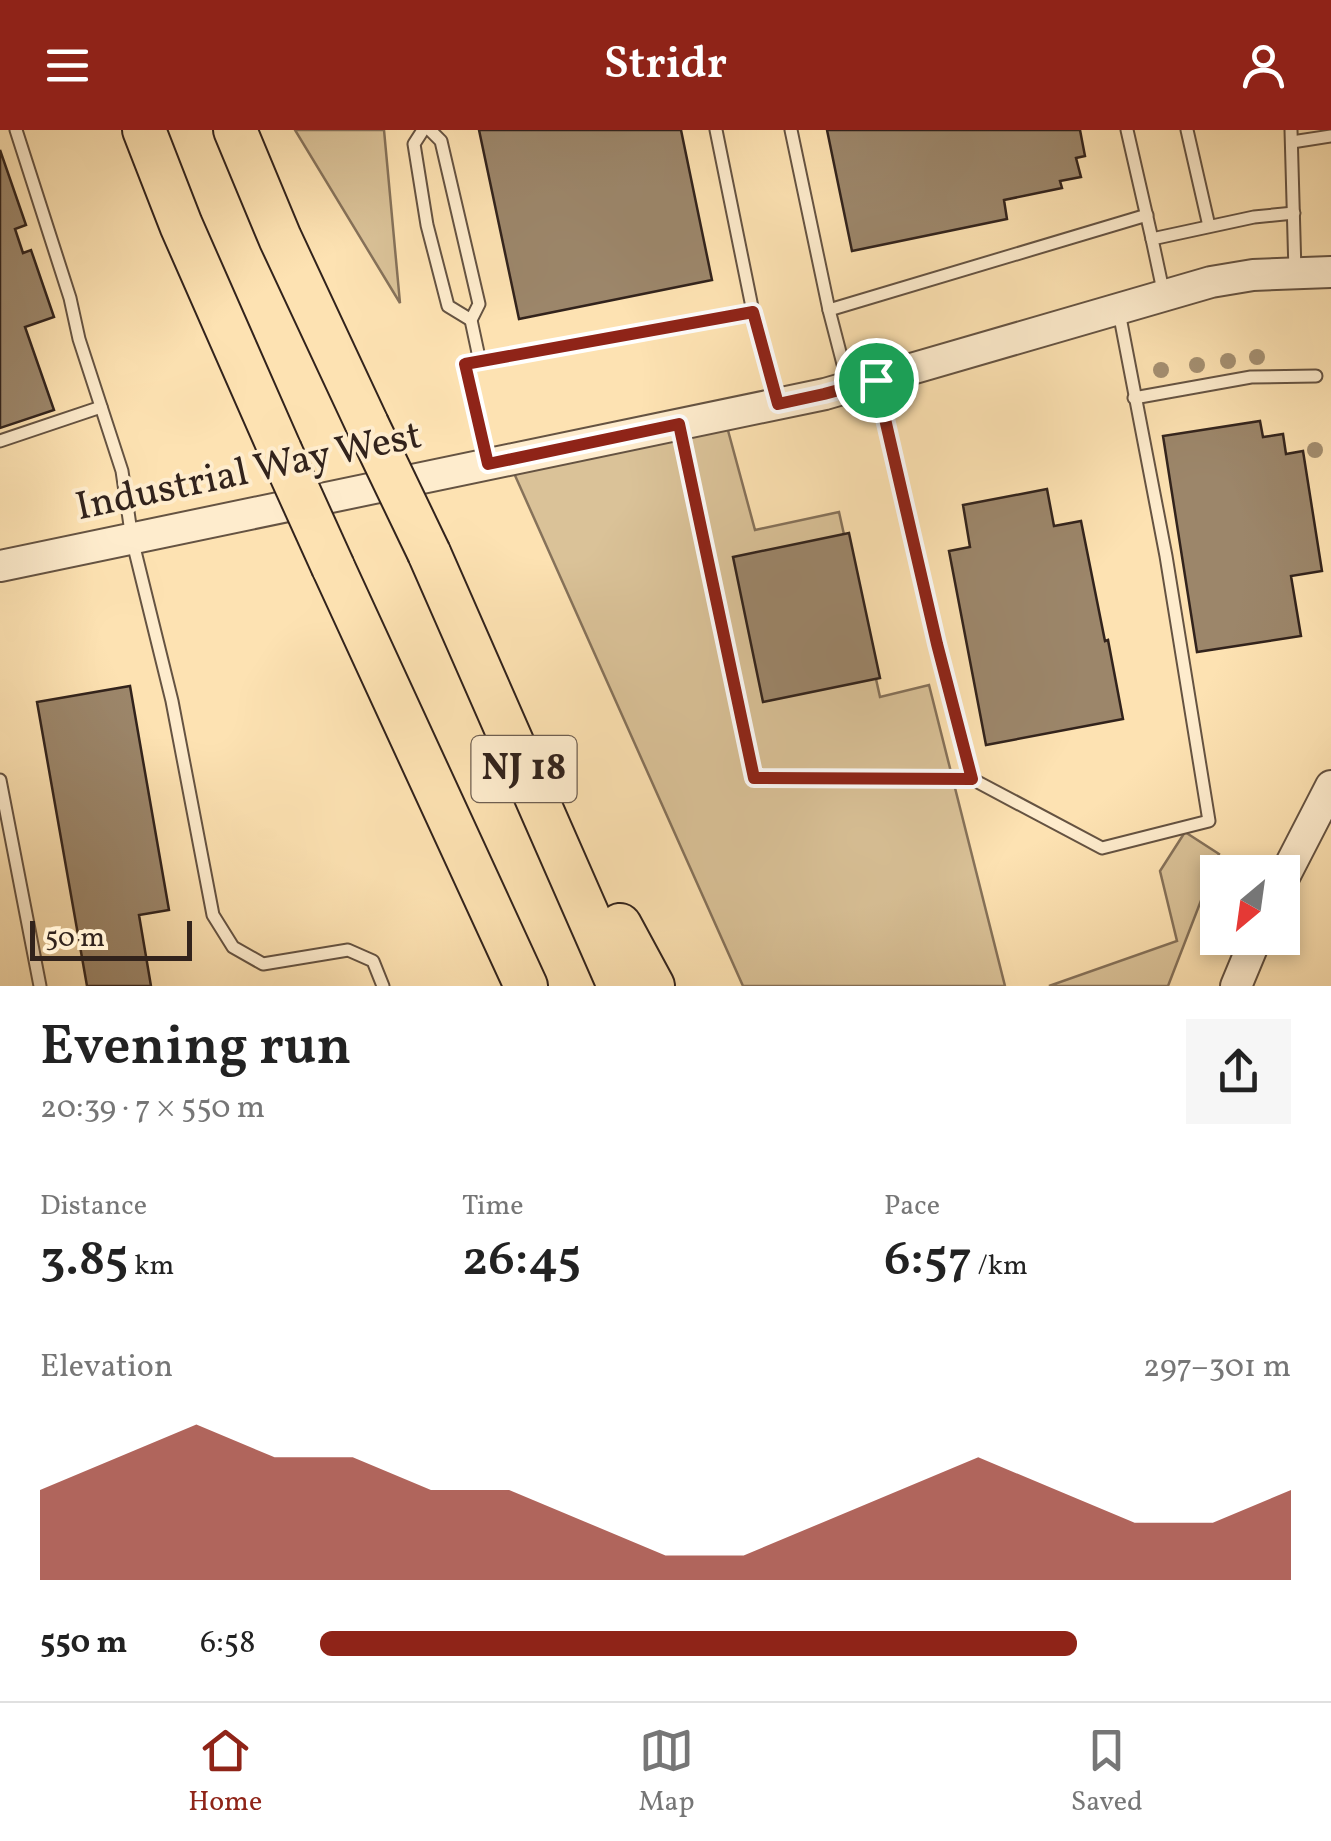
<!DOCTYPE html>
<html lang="en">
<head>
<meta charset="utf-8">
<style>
	body { margin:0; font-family:Vollkorn,serif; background:#f6f6f6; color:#222; height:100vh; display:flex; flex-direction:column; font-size:38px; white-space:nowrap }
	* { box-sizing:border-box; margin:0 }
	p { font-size:32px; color:#767676 }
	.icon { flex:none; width:55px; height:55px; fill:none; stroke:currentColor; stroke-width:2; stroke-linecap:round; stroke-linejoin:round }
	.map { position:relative; height:856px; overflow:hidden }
	.side { display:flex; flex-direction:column; background:#fff; flex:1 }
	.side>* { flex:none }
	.needle { width:65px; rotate:209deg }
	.buttons { position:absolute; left:1200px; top:725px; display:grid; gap:20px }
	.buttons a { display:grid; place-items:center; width:100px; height:100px; border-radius:0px; background:#fff; box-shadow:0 5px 15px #0003; font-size:50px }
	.scale { position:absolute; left:30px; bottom:25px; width:162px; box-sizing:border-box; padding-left:10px; border:5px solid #32231c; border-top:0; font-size:28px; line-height:35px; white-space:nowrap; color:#32231c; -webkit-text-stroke:8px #feeccd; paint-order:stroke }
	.pin { position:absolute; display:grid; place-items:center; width:85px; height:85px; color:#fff; margin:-42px; border:5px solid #fff; border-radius:50%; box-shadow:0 2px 10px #0007 }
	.round { display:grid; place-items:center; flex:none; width:105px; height:105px; border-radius:0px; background:#f6f6f6 }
	.overview { display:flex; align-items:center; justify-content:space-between; height:170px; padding:0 40px }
	h1 { font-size:55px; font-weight:600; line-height:75px }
	.metrics { display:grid; grid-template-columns:repeat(3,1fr); gap:15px; height:170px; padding:10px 40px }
	.metrics div { display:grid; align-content:center }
	.metrics b { font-size:50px; font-weight:600 }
	.metrics small { font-size:28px; font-weight:400 }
	.metrics p { font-size:28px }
	.chart { height:280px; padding:20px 40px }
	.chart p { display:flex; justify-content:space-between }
	.chart svg { width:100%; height:180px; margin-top:10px; fill:#8f2418; opacity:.7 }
	ul { padding:0 40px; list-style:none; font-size:32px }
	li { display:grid; grid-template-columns:160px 120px 1fr; align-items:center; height:75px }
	li i { height:25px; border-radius:12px; background:#8f2418 }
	header { display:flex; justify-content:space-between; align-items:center; height:130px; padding:0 40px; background:#8f2418; color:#fff; font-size:45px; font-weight:600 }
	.menu { display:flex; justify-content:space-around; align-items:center; height:140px; border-top:2px solid #e0e0e0; background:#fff; font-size:28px; color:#767676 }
	.menu a { display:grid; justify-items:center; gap:5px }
	.menu .active { color:#8f2418 }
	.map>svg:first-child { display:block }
	.green { fill:#dac298; stroke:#86725a; stroke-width:2.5 }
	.building { fill:#9c866a; stroke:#32231c; stroke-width:2.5 }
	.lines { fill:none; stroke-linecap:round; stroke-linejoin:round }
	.service-casing { stroke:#655342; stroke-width:15 }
	.tertiary-casing { stroke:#655342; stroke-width:34 }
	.motorway-casing { stroke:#32231c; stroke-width:46 }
	.service { stroke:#feeccd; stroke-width:11 }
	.tertiary { stroke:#feeccd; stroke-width:30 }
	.motorway { stroke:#fde2b2; stroke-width:42 }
	.motorway-bridge-casing { stroke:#32231c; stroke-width:46; stroke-linecap:butt }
	.motorway-bridge { stroke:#fde2b2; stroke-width:42 }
	.tree { fill:#a48f71 }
	.route-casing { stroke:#fff; stroke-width:20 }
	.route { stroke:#8f2418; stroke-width:12 }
	.labels { text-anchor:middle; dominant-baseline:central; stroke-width:8; stroke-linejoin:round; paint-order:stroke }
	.shield { fill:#feeccd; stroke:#6f5f51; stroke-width:2.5 }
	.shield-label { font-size:38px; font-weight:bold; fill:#32231c }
	.street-label { font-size:40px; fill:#32231c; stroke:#feeccd }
</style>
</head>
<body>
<header><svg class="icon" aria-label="menu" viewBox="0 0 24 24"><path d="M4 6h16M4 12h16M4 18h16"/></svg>Stridr<svg class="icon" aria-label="person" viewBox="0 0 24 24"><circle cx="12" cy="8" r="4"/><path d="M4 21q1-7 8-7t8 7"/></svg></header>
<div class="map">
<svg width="1331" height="856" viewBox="0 0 1331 856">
	<rect width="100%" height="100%" fill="#fde2b2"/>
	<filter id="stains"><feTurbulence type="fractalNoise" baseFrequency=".002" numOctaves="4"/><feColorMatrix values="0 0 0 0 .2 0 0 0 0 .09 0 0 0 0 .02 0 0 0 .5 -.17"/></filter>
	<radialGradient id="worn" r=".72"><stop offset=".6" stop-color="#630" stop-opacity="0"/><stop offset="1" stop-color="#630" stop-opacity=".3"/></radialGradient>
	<!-- green -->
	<g class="green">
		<path d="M 295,0 L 384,0 L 400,173 Z"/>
		<path d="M 723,282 L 755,400 L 839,382 L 880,567 L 929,555 L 1005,856 L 743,856 L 509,332 Z"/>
		<path d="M 1185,702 L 1219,724 L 1168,856 L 1049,856 L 1177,811 L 1160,741 Z"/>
	</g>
	<!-- building -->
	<g class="building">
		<path d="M 479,0 L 681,0 L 712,150 L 519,189 Z"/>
		<path d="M 827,0 L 1080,0 L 1085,26 L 1076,28 L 1081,47 L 1060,51 L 1062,58 L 1004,70 L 1007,89 L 852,121 Z"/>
		<path d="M 0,20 L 26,95 L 15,99 L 23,123 L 31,120 L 54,187 L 25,197 L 54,280 L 0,298 Z"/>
		<path d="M 1260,291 L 1263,307 L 1283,304 L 1286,324 L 1303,321 L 1322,441 L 1291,446 L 1301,506 L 1197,522 L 1163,306 Z"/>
		<path d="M 1047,359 L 1054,396 L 1081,391 L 1105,511 L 1108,510 L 1123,589 L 986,615 L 949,421 L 970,417 L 963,375 Z"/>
		<path d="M 849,403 L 880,548 L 763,572 L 733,427 Z"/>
		<path d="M 130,556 L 169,780 L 139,785 L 151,856 L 87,856 L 37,572 Z"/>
	</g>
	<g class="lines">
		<defs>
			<g id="service">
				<path d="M 16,0 L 70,168 L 79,209 L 122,341 L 132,409 L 172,571 L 213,785 L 233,817 L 263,834 L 348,820 L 373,831 L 383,856"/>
				<path d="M 423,0 L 414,14 L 427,95 L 448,176 L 471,190"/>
				<path d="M 430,0 L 441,11 L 479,174 L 471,190 L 480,232"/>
				<path d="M 716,0 L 753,182"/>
				<path d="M 791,0 L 829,180"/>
				<path d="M 1127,0 L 1152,109"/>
				<path d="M 1187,0 L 1209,96"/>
				<path d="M 1291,0 L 1295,142"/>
				<path d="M 1292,12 L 1331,6"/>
				<path d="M 1164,165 L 1152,109 L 1254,87 L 1294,83"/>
				<path d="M 876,250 L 937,513 L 972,649 L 1102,718 L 1209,691 L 1166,426 L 1119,182"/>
				<path d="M 849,257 L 829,180 L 1147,85"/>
				<path d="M 1134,268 L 1251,247 L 1316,246"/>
				<path d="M 680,298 L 754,648 L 972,649"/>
				<path d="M 0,311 L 101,277"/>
				<path d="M 488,334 L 465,234 L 753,182 L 778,274"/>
				<path d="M 0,650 L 40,856"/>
			</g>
			<g id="tertiary">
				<path d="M 0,436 L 825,264 L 1211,152 L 1253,145 L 1331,142"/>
				<path d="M 1282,751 L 1331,656"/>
				<path d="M 1236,856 L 1256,808"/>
			</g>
			<g id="motorway">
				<path d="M 144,0 L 181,95 L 280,320"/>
				<path d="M 235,0 L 280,108 L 367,294"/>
				<path d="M 429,423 L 619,856"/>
				<path d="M 333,437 L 526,856"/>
				<path d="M 620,795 L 653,856"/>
			</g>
		</defs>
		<!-- service casing -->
		<use href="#service" class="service-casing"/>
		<!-- tertiary casing -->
		<use href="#tertiary" class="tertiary-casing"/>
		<!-- motorway casing -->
		<use href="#motorway" class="motorway-casing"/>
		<!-- service -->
		<use href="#service" class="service"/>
		<!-- tertiary -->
		<use href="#tertiary" class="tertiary"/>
		<!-- motorway -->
		<use href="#motorway" class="motorway"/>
		<defs>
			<g id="motorway-bridge">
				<path d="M 367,294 L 429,423"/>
				<path d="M 280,320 L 333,437"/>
			</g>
		</defs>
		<!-- motorway-bridge casing -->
		<use href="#motorway-bridge" class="motorway-bridge-casing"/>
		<!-- motorway-bridge -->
		<use href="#motorway-bridge" class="motorway-bridge"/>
	</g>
	<!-- trees -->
	<g class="tree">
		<circle cx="1257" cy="227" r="8"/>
		<circle cx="1228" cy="231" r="8"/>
		<circle cx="1197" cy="235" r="8"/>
		<circle cx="1161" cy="240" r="8"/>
		<circle cx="1315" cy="320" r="8"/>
	</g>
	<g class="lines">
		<defs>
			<path id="route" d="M 753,182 L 778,274 L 824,264 L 876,250 L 937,514 L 972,649 L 754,648 L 679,294 L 488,334 L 465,234 Z"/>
		</defs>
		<!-- route casing -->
		<use href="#route" class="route-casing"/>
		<!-- route -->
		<use href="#route" class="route"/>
	</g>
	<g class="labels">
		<!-- shield labels -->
		<rect class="shield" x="471.5" y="606" width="105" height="66" rx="8"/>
		<g class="shield-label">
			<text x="524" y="639">NJ 18</text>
		</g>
		<!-- street labels -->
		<g class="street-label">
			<text transform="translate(249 343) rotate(-12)">Industrial Way West</text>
		</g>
	</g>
	<rect width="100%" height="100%" filter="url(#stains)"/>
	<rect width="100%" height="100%" fill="url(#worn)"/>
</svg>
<div class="buttons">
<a><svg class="needle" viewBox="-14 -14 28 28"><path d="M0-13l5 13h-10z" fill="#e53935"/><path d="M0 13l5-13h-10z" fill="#767676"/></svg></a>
</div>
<div class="scale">50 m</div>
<div class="pin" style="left:876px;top:250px;background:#1e9e55"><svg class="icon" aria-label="arrive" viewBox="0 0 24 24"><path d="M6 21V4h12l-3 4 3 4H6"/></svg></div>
</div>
<section class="side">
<div class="overview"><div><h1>Evening run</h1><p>20:39 · 7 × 550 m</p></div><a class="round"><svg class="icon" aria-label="share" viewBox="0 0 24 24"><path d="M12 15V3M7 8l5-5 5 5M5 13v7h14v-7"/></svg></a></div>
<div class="metrics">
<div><p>Distance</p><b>3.85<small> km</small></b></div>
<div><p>Time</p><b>26:45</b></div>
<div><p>Pace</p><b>6:57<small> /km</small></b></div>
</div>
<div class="chart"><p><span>Elevation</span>297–301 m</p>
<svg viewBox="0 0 160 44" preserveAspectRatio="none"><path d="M0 44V22L10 14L20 6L30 14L40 14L50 22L60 22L70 30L80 38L90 38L100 30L110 22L120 14L130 22L140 30L150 30L160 22V44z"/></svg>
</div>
<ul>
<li><b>550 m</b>6:58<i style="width:78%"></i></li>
</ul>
</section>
<nav class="menu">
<a class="active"><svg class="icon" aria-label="home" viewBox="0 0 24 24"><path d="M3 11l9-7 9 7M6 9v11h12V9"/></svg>Home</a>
<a><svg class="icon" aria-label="map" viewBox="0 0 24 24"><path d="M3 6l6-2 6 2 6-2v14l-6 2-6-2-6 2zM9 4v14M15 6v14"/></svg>Map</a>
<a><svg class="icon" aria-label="saved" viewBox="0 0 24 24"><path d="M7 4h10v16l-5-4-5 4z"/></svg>Saved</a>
</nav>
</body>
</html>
